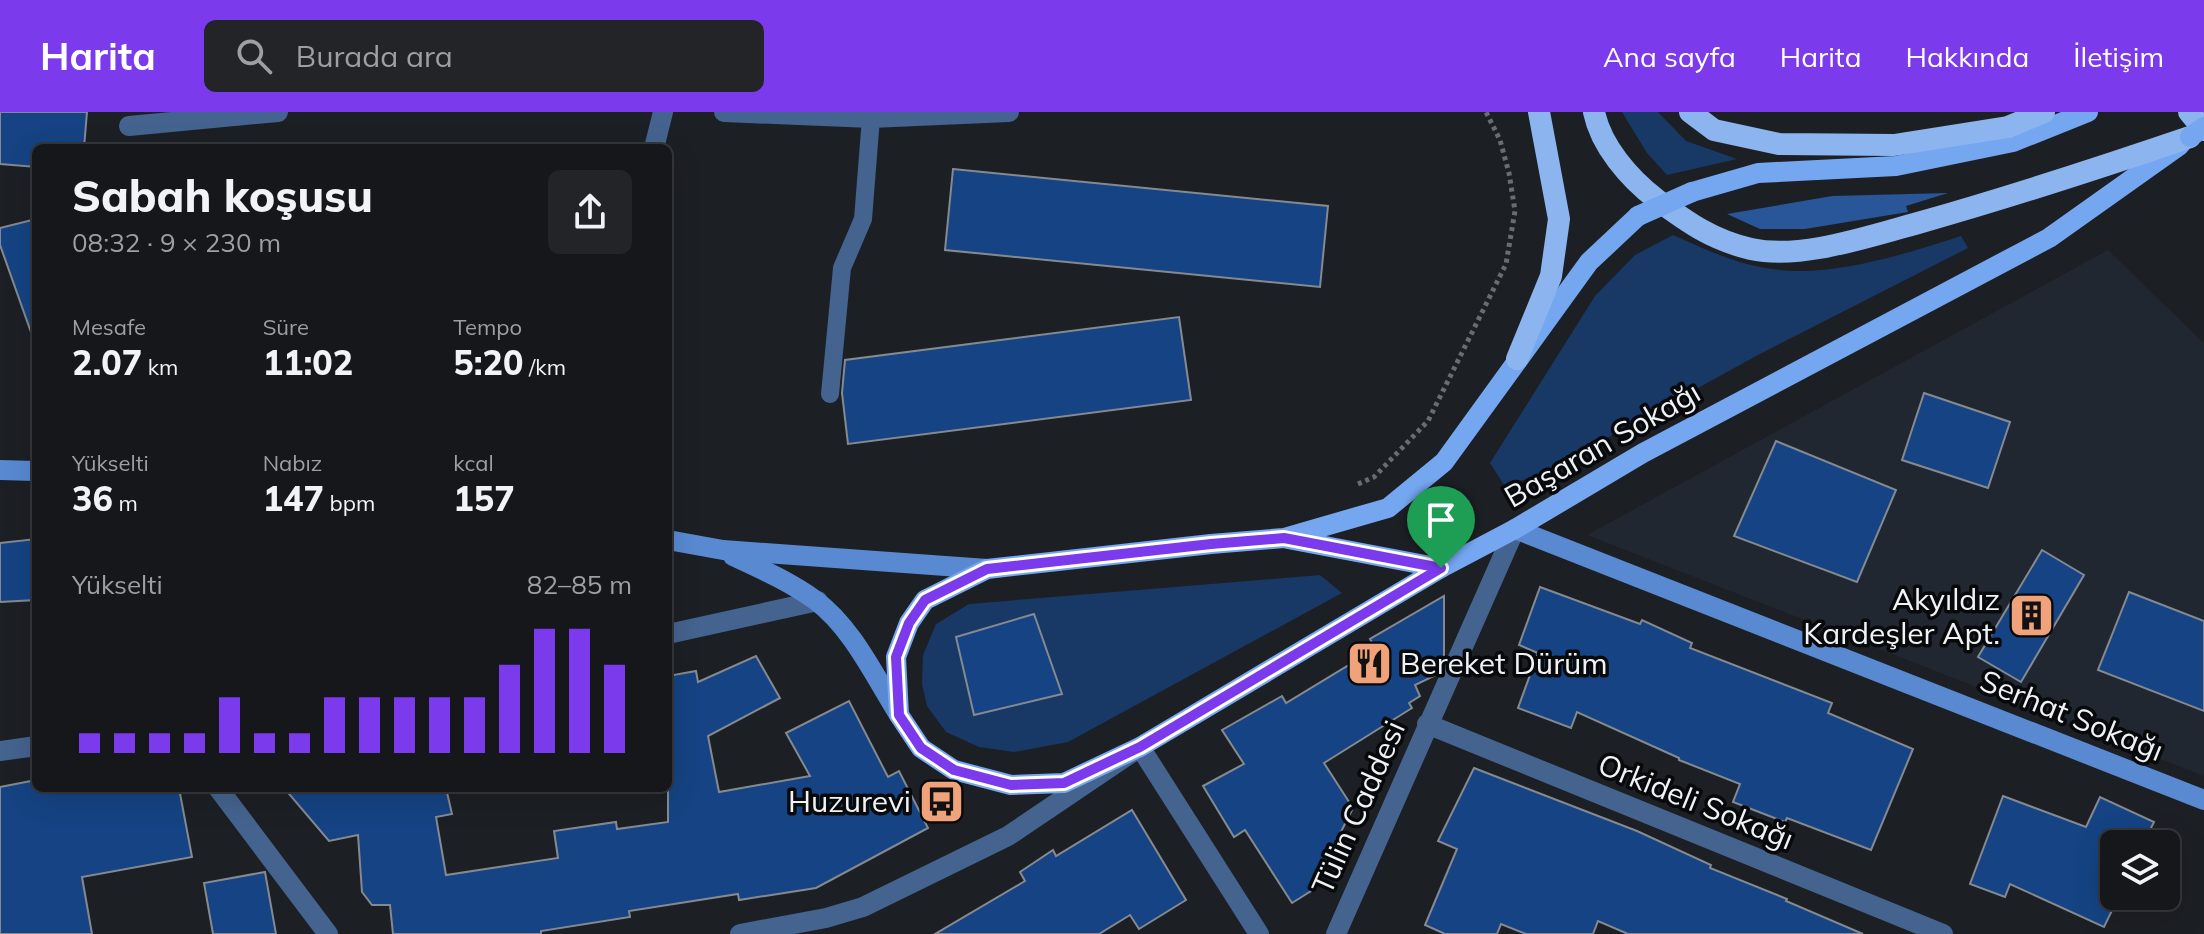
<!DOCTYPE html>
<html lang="tr">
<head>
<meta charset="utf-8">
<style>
	body { margin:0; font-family:Mulish,sans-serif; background:#222428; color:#f1f3f6; height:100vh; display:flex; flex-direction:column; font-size:30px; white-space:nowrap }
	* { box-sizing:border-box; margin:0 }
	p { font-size:26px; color:#9d9fa3 }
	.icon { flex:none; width:44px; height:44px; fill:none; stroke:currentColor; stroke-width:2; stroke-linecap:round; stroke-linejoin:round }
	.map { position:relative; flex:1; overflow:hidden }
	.sheet { position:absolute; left:32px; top:32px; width:640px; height:648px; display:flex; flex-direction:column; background:#15171b; border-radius:12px; box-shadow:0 8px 32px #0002,0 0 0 2px #34363a }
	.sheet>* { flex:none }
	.controls { position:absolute; left:2100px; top:718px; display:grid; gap:16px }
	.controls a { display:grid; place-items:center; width:80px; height:80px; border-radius:12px; background:#15171b; box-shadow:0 8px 32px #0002,0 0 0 2px #34363a; font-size:40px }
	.pin { position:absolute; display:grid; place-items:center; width:68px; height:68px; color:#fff; margin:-82px -34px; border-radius:50% 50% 50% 0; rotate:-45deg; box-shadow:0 0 8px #0007 }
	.pin .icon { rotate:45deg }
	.round { display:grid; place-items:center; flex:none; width:84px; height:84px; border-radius:12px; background:#222428 }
	.summary { display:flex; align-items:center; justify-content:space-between; height:136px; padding:0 40px }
	h1 { font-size:44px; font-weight:800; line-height:60px }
	.metrics { display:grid; grid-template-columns:repeat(3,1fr); gap:12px; height:136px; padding:8px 40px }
	.metrics div { display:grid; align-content:center }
	.metrics b { font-size:34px; font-weight:800 }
	.metrics small { font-size:22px; font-weight:400 }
	.metrics p { font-size:22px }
	.chart { height:224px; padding:16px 40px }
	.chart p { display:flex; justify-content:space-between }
	.chart svg { width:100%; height:144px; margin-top:8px; stroke:#7c3aed; stroke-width:6 }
	header { display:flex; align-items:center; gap:48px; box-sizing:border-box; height:112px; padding:0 40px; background:#7c3aed; color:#fff }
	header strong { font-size:38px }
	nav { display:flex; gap:44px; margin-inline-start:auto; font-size:28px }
	.search { width:560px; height:72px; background:#222428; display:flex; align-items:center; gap:20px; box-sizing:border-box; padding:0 28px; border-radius:12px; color:#9d9fa3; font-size:30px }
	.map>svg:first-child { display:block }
	.built { fill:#202731 }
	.green { fill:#183866 }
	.forest { fill:#285698 }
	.building { fill:#154383; stroke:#858a90; stroke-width:2 }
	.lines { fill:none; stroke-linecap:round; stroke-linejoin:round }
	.path { stroke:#696c70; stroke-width:5; stroke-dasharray:4 4; stroke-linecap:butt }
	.service { stroke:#44638f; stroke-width:18 }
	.minor { stroke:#44638f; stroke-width:20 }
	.secondary { stroke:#5889d1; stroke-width:20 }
	.primary { stroke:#75a7f1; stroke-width:20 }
	.trunk { stroke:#8cb5f0; stroke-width:22 }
	.primary-bridge { stroke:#75a7f1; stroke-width:20 }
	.route-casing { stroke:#fff; stroke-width:16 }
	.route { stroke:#7c3aed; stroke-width:10 }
	.labels { text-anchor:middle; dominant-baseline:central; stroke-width:7; stroke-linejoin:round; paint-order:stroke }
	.street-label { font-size:30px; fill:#f0f3f6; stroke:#07090b }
	.poi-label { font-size:30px; fill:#f0f3f6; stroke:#07090b; text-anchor:end }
</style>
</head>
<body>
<header>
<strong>Harita</strong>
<div class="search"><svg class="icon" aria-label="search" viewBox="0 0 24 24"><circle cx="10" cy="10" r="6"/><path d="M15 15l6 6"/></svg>Burada ara</div>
<nav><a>Ana sayfa</a><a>Harita</a><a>Hakkında</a><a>İletişim</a></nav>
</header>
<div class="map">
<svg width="2204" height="822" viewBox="0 0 2204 822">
	<rect width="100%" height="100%" fill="#1c1f24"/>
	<!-- built -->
	<path class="built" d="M 2108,138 L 2204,231 L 2204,664 L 1587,423 Z"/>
	<!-- green -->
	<g class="green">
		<path d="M 1622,0 L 1658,0 L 1686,29 L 1737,47 L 1667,63 L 1647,41 Z"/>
		<path d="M 1673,123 C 1702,136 1730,149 1760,155 C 1823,169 1902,143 1961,124 L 1968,136 L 1758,243 L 1538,364 L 1504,373 L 1490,351 L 1595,184 L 1635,143 Z"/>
		<path d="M 1320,463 L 1342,481 L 1068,630 L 1014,640 L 979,635 L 946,620 L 927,594 L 922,572 L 923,543 L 936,512 L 969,492 Z"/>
	</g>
	<!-- forest -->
	<path class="forest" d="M 1948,81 L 1906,94 L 1908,100 L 1805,117 L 1760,117 L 1727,102 L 1832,84 Z"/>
	<!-- building -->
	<g class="building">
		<path d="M 0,0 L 87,0 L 84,36 L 36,36 L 36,55 L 0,52 Z"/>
		<path d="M 953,57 L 1328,94 L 1320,175 L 945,138 Z"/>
		<path d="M 36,107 L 36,222 L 32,223 L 0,133 L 0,116 Z"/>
		<path d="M 1179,205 L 1191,288 L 848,332 L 842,281 L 845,248 Z"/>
		<path d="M 1924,281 L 2010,310 L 1988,376 L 1902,348 Z"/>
		<path d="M 1776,329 L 1896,378 L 1857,470 L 1734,424 Z"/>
		<path d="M 36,427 L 36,488 L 0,490 L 0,431 Z"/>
		<path d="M 2042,438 L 2084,463 L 2021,570 L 1978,545 Z"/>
		<path d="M 1540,475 L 1640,512 L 1642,508 L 1692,531 L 1690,536 L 1832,591 L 1828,601 L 1913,637 L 1871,738 L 1787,706 L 1785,710 L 1733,690 L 1740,672 L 1679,648 L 1679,646 L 1577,600 L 1571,616 L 1518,596 L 1538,541 L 1519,533 Z"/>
		<path d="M 2129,480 L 2204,509 L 2204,599 L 2098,558 Z"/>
		<path d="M 1444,484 L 1444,546 L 1429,558 L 1434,564 L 1415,573 L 1420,584 L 1409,591 L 1412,596 L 1324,651 L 1353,696 L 1311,779 L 1292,791 L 1245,718 L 1234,725 L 1203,674 L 1244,652 L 1222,618 L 1282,584 L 1286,591 L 1375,537 L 1370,527 Z"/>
		<path d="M 1034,502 L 1062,582 L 974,603 L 956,525 Z"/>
		<path d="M 756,544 L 780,586 L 708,624 L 719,680 L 810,664 L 786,621 L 849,589 L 888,665 L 899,659 L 928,716 L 816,776 L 739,788 L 738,782 L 629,799 L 630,805 L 541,819 L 541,822 L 393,822 L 390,793 L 372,793 L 362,780 L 358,723 L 329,729 L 284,676 L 446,676 L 452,702 L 436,705 L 446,763 L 558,746 L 554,719 L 616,710 L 617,717 L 668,710 L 668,564 L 696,559 L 698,570 Z"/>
		<path d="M 1474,656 L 1637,719 L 1711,753 L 1710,756 L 1787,787 L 1786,789 L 1863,822 L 1628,822 L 1598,809 L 1593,822 L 1526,822 L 1501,812 L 1497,822 L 1445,822 L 1425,813 L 1457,737 L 1438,729 Z"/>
		<path d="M 36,668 L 36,676 L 179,676 L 192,745 L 82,765 L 92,822 L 0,822 L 0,675 Z"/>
		<path d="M 2003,684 L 2086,715 L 2100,685 L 2154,710 L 2143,732 L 2114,732 L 2114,784 L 2119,784 L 2104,815 L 2010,772 L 2005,785 L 1970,772 Z"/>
		<path d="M 1132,698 L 1186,788 L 1139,817 L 1130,803 L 1099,822 L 935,822 L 1025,769 L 1020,760 L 1053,738 L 1056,744 Z"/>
		<path d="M 265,760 L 276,822 L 213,822 L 204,771 Z"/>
	</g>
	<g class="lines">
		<!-- path -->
		<path class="path" d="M 1358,372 L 1374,365 L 1428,309 L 1506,152 L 1515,99 L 1509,61 L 1500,28 L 1486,0"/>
		<!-- service -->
		<path class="service" d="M 830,282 L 842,156 L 863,107 L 871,6"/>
		<!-- minor -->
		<g class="minor">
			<path d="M 724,0 L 871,6 L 1009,0"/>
			<path d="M 129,14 L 278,0"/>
			<path d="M 654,36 L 663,0"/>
			<path d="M 668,522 L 818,489"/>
			<path d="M 1427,612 L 1943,822"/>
			<path d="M 0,639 L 36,634"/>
			<path d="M 218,676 L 328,822"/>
			<path d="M 740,822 L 826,806 L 863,795 L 1008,724 L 1140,635 L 1259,822"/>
			<path d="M 1336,822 L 1515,417"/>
		</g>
		<!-- secondary -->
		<g class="secondary">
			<path d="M 0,358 L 36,359"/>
			<path d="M 1515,417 L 2204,688"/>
			<path d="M 668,428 L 723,438 L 987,457"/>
			<path d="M 733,444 C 761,457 790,470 815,488 C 852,515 875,565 899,603"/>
		</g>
		<!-- primary -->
		<g class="primary">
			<path d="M 1692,80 L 1758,61 L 1896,54 L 2013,30 L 2088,0"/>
			<path d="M 1638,104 L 1589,150 L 1444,350 L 1388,396 L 1284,426 L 1211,432 L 987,457 L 925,488 L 909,511 L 896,545 L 899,603 L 921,636 L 954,658 L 1011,673 L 1064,671 L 1140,635 L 1441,456 L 1515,417 L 1643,341 L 2049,126 L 2180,33"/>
			<path d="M 1288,427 L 1441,456"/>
		</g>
		<!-- trunk -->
		<g class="trunk">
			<path d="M 1594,0 C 1601,34 1629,66 1656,87 C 1687,110 1712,128 1751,137 C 1801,148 1869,124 1918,111 C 2010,85 2099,56 2190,25"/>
			<path d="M 1690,0 L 1714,18 L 1779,32 L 1894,33 L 2008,15 L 2044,0"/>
			<path d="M 2189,0 L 2204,18"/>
			<path d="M 1517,247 L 1551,164 L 1559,107 L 1539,0"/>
		</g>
		<!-- primary-bridge -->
		<g class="primary-bridge">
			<path d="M 2190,25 L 2204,15"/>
			<path d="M 1638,104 L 1692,80"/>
		</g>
	</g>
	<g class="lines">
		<defs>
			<path id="route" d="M 1284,426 L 1441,456 L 1140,635 L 1064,671 L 1011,673 L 954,658 L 921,636 L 899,603 L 896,545 L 909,511 L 925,488 L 987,457 L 1211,432 Z"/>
		</defs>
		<!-- route casing -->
		<use href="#route" class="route-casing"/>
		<!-- route -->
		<use href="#route" class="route"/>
	</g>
	<!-- icons -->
	<defs>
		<symbol id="building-square" viewBox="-11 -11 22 22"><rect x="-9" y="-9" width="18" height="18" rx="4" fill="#f0a27a" stroke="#07090b"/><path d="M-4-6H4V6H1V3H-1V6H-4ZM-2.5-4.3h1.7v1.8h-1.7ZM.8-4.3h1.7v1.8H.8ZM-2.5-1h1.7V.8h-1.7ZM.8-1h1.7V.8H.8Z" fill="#111"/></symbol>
		<symbol id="restaurant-square" viewBox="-11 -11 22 22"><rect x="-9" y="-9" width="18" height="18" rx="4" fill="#f0a27a" stroke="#07090b"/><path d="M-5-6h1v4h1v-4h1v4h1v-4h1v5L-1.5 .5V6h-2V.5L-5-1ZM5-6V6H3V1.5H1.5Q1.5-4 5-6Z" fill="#111"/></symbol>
		<symbol id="bus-square" viewBox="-11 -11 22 22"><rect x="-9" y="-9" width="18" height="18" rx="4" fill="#f0a27a" stroke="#07090b"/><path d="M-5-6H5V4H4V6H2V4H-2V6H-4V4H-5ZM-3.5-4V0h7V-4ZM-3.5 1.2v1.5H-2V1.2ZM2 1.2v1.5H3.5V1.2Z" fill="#111"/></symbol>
	</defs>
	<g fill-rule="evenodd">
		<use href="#building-square" x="2006" y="478" width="51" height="51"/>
		<use href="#restaurant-square" x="1344" y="526" width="51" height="51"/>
		<use href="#bus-square" x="916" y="664" width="51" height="51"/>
	</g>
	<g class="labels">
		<!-- street labels -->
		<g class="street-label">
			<text transform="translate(1602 332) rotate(-30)">Başaran Sokağı</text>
			<text transform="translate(2072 603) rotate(22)">Serhat Sokağı</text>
			<text transform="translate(1696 689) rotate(22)">Orkideli Sokağı</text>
			<text transform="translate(1358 695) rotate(-66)">Tülin Caddesi</text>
		</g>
		<!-- poi labels -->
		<g class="poi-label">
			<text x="2000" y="487">Akyıldız<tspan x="2000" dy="34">Kardeşler Apt.</tspan></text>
			<text x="1400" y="551" text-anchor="start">Bereket Dürüm</text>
			<text x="911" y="689">Huzurevi</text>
		</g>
	</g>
</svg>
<div class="controls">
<a><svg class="icon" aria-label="layers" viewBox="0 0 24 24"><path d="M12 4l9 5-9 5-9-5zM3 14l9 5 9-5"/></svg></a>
</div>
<div class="pin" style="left:1441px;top:456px;background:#1e9e55"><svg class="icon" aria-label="arrive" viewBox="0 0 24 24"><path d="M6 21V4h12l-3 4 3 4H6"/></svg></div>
<section class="sheet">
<div class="summary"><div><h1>Sabah koşusu</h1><p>08:32 · 9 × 230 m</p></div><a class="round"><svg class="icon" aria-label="share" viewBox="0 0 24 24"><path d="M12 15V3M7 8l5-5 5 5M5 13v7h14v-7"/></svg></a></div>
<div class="metrics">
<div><p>Mesafe</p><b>2.07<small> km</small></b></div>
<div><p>Süre</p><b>11:02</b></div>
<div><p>Tempo</p><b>5:20<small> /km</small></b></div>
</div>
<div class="metrics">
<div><p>Yükselti</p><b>36<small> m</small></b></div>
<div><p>Nabız</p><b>147<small> bpm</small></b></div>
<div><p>kcal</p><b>157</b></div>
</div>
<div class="chart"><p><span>Yükselti</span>82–85 m</p>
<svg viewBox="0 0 160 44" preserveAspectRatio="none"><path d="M5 44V38M15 44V38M25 44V38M35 44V38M45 44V27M55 44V38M65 44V38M75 44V27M85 44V27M95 44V27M105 44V27M115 44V27M125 44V17M135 44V6M145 44V6M155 44V17"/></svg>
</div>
</section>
</div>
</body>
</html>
